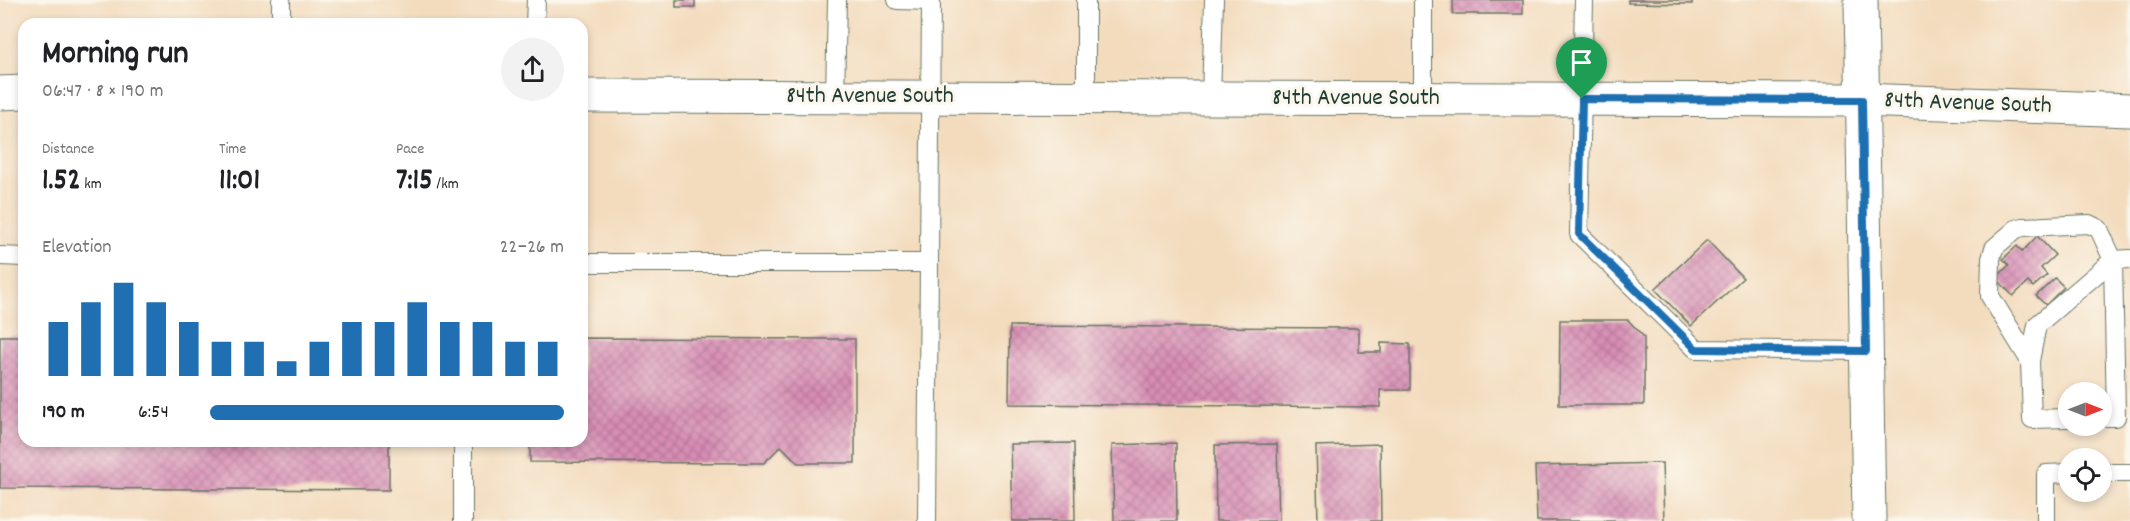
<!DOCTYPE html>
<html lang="en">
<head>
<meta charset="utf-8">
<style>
	body { margin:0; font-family:Dekko,sans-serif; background:#f2f2f2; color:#202124; height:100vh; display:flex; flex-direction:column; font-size:22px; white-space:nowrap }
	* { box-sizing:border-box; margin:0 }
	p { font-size:20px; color:#757577 }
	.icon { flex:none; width:33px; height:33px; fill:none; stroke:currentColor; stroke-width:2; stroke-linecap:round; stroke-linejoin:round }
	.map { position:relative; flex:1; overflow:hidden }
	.details { position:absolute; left:18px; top:18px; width:570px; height:429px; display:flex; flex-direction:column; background:#fff; border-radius:18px; box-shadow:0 3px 9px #0003 }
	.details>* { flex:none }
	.needle { width:39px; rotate:90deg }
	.controls { position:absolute; left:2058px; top:382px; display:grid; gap:12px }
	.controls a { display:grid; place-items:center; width:54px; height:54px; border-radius:50%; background:#fff; box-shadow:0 3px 9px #0003; font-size:30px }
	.pin { position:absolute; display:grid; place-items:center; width:51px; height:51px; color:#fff; margin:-62px -26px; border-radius:50% 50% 50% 0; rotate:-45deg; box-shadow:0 0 6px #0007 }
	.pin .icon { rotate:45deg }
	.round { display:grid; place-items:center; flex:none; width:63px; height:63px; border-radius:32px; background:#f2f2f2 }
	.overview { display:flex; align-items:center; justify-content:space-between; height:102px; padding:0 24px }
	h1 { font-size:33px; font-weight:800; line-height:45px }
	.figures { display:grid; grid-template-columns:repeat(3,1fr); gap:9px; height:102px; padding:6px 24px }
	.figures div { display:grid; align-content:center }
	.figures b { font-size:30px; font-weight:800 }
	.figures small { font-size:16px; font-weight:400 }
	.figures p { font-size:16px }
	.chart { height:168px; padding:12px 24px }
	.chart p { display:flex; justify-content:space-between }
	.chart svg { width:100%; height:108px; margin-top:6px; stroke:#1f6fb2; stroke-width:6 }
	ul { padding:0 24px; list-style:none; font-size:20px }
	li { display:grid; grid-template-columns:96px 72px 1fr; align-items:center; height:45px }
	li i { height:15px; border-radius:8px; background:#1f6fb2 }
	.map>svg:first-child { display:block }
	.building { fill:url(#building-cross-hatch) }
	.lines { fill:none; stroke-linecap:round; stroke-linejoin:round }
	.service-casing { stroke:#697564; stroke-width:20 }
	.secondary-casing { stroke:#697564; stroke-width:35 }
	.primary-casing { stroke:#697564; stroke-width:35 }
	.service { stroke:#fff; stroke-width:18 }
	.secondary { stroke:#fff; stroke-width:33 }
	.primary { stroke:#fff; stroke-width:33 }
	.route-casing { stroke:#fff; stroke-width:12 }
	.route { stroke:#1f6fb2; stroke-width:8 }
	.labels { text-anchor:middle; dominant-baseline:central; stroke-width:6; stroke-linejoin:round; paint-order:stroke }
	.street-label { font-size:24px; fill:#1f3d34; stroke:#fbf7ec }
</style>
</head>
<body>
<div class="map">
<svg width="2130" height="521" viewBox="0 0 2130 521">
	<defs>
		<pattern id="building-cross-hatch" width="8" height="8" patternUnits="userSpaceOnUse" patternTransform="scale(1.5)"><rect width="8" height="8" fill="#d98db5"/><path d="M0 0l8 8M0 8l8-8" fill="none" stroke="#af7494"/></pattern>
	</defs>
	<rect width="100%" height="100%" fill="#fbf7ec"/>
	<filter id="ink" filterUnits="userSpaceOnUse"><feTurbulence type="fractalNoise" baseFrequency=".0167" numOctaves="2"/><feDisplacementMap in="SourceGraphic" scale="12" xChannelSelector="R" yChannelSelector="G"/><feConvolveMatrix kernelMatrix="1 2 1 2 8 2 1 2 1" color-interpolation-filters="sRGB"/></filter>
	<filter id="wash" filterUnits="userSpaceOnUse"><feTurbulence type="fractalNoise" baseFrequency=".008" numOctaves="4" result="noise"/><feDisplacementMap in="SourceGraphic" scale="24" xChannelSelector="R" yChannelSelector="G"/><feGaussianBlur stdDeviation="1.35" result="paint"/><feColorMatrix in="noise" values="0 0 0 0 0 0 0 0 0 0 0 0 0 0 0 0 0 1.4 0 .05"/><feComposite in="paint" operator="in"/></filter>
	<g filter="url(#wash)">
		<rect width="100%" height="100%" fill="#f3dcbe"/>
		<g id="blocks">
			<!-- building -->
			<g class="building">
				<rect x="676" y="0" width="19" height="7"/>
				<rect x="1453" y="0" width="70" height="14"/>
				<path d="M 1628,0 L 1692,0 L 1692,4 L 1628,3 Z"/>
				<path d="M 2037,236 L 2055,255 L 2041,268 L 2047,275 L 2033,287 L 2028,282 L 2013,296 L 1996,278 L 2009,265 L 2003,259 L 2017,246 L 2022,252 Z"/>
				<path d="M 1707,240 L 1743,278 L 1691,326 L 1655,289 Z"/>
				<path d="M 2055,278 L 2064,287 L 2046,305 L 2036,296 Z"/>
				<path d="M 1560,320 L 1628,320 L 1644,337 L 1644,405 L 1559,405 Z"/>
				<path d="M 1010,326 L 1359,328 L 1359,352 L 1381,352 L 1381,343 L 1410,344 L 1410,390 L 1380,390 L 1380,407 L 1009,404 Z"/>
				<path d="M 0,336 L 24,336 L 24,441 L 389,441 L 389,490 L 0,488 Z"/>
				<path d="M 582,338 L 855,339 L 855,463 L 798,463 L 781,446 L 764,463 L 530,462 L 530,441 L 582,441 Z"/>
				<path d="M 1074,443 L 1075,521 L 1012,521 L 1010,444 Z"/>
				<path d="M 1176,443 L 1177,521 L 1114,521 L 1112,445 Z"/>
				<path d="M 1277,444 L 1279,521 L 1216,521 L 1215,445 Z"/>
				<path d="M 1380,444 L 1381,521 L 1318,521 L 1316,446 Z"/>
				<path d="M 1662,463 L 1664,521 L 1537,521 L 1535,466 Z"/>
			</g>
		</g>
	</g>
	<g filter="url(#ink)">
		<use href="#blocks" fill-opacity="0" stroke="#697564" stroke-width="1.5"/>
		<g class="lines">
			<defs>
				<g id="service">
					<path d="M 897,0 L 931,1 L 927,521"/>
					<path d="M 1423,0 L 1423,99"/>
					<path d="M 1584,0 L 1579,234 L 1696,349 L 1866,351"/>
					<path d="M 281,24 L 281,0"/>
					<path d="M 535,24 L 536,0"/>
					<path d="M 835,97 L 837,0"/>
					<path d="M 1086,98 L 1086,0"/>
					<path d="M 1211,98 L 1214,0"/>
					<path d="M 0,256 L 24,257"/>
					<path d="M 582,263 L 928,263"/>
					<path d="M 2030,361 L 1990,296 L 1991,259 L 1994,248 L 2016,229 L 2023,227 L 2089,224 L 2099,229 L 2113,260 L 2116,417 L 2102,417"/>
					<path d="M 2068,418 L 2032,419 L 2030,361 L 2037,325 L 2113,260 L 2130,259"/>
					<path d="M 463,441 L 463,521"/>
					<path d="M 2102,473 L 2130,473"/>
					<path d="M 2046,521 L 2046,474 L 2068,473"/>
				</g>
				<g id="secondary">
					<path d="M 0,93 L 24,92"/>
					<path d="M 582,96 L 1862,100 L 2130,110"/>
				</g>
				<path id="primary" d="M 1861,0 L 1869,521"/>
			</defs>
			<!-- service casing -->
			<use href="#service" class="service-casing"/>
			<!-- secondary casing -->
			<use href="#secondary" class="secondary-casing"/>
			<!-- primary casing -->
			<use href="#primary" class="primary-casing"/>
			<!-- service -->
			<use href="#service" class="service"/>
			<!-- secondary -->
			<use href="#secondary" class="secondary"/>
			<!-- primary -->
			<use href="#primary" class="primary"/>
		</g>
	</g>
	<g class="lines" filter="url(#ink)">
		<defs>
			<path id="route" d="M 1582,99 L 1862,100 L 1866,351 L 1696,349 L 1579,234 Z"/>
		</defs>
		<!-- route casing -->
		<use href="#route" class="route-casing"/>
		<!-- route -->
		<use href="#route" class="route"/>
	</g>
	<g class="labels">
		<!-- street labels -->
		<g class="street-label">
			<text x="870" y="97">84th Avenue South</text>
			<text x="1356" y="99">84th Avenue South</text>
			<text transform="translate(1968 104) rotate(2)">84th Avenue South</text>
		</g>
	</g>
</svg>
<div class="controls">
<a><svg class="needle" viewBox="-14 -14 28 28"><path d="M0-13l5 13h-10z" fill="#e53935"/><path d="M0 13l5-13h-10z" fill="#757577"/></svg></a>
<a><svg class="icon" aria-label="locate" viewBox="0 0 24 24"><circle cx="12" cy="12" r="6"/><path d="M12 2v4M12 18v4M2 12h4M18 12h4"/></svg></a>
</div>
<div class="pin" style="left:1582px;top:99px;background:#1e9e55"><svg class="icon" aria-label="arrive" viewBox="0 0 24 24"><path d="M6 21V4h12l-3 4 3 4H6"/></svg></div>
<section class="details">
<div class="overview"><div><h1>Morning run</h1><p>06:47 · 8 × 190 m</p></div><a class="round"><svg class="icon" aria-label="share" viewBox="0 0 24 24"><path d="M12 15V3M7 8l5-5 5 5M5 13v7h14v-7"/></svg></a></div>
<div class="figures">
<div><p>Distance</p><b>1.52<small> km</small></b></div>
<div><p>Time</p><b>11:01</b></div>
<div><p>Pace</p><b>7:15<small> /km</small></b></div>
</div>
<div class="chart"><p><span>Elevation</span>22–26 m</p>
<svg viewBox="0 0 160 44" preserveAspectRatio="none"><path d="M5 44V22M15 44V14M25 44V6M35 44V14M45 44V22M55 44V30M65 44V30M75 44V38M85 44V30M95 44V22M105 44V22M115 44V14M125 44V22M135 44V22M145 44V30M155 44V30"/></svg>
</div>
<ul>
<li><b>190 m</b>6:54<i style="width:100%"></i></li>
</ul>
</section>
</div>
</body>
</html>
